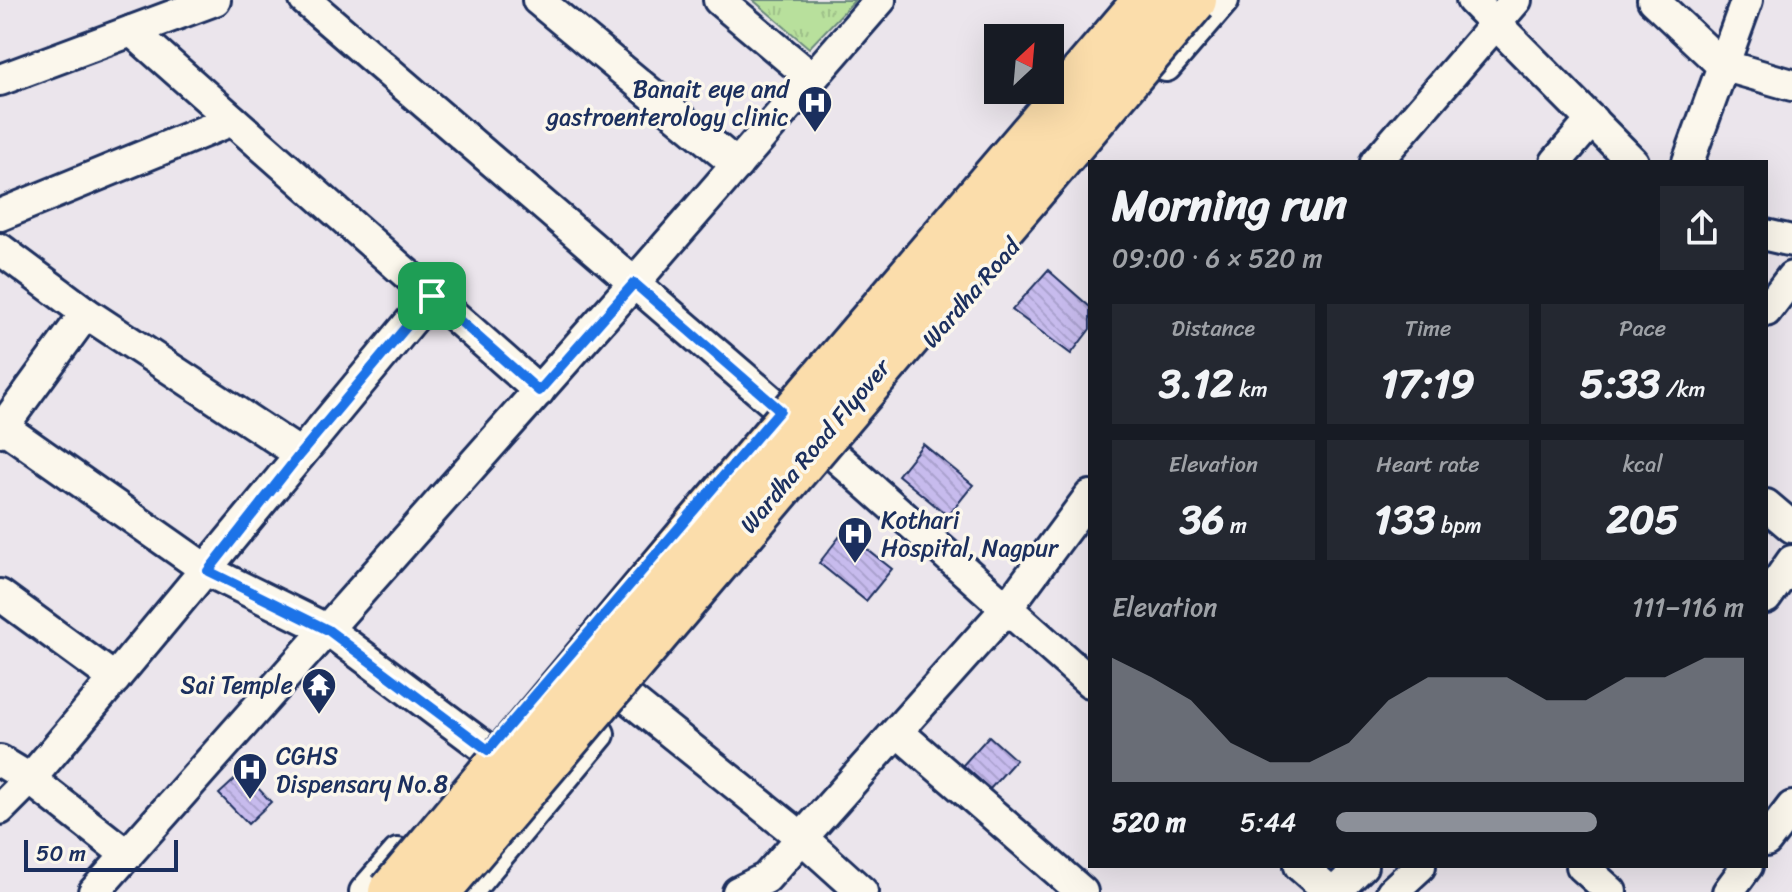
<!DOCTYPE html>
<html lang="en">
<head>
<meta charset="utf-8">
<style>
	body { margin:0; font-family:Sriracha,sans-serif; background:#242831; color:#f1f3f6; height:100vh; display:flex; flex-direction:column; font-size:30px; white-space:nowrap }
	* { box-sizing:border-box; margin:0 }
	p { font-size:26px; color:#9ea1a6 }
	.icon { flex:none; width:44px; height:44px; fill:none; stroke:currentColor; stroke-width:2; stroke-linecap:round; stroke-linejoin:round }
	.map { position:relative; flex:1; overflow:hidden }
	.drawer { position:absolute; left:1088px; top:160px; width:680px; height:708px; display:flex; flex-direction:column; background:#171b24; border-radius:0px; box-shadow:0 8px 32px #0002 }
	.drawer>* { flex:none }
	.needle { width:52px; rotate:26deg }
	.fabs { position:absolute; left:984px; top:24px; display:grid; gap:16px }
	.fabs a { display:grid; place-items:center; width:80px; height:80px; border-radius:0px; background:#171b24; box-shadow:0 8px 32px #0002; font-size:40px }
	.scale { position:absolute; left:24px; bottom:20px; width:154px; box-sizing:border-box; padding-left:8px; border:4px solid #1b2f5e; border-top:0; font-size:22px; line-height:28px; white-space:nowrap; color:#1b2f5e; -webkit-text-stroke:6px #fbf7ec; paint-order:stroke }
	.pin { position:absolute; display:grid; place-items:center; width:68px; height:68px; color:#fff; margin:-34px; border-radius:16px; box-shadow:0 4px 12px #0006 }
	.round { display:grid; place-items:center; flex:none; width:84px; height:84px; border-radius:0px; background:#242831 }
	.summary { display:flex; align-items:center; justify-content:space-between; height:136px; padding:0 24px }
	h1 { font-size:44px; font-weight:700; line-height:60px }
	.metrics { display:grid; grid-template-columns:repeat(3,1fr); gap:12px; height:136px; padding:8px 24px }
	.metrics div { display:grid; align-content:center; border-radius:0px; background:#242831; text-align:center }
	.metrics b { font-size:40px; font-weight:700 }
	.metrics small { font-size:22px; font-weight:400 }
	.metrics p { font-size:22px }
	.chart { height:224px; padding:16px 24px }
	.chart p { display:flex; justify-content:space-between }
	.chart svg { width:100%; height:144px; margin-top:8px; fill:#8c9099; opacity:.7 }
	ul { padding:0 24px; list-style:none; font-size:26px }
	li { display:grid; grid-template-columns:128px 96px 1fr; align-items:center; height:60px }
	li i { height:20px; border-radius:10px; background:#8c9099 }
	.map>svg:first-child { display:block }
	.park { fill:url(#park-tufts); stroke:#6a887d; stroke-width:2 }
	.building { fill:url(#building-back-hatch); stroke:#1b2f5e; stroke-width:2 }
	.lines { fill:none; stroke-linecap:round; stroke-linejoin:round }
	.minor-casing { stroke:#1b2f5e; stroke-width:36 }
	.minor { stroke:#fbf7ec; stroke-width:30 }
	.rail { stroke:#1b2f5e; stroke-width:6 }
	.highway-bridge-casing { stroke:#1b2f5e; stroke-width:50; stroke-linecap:butt }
	.highway-bridge { stroke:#fbddab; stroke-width:44 }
	.route-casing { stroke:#fff; stroke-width:16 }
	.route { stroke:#1a73e8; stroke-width:10 }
	.labels { text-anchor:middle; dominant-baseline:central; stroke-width:7; stroke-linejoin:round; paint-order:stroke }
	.poi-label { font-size:24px; fill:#1b2f5e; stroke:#fbf7ec; text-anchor:end }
	.street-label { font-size:24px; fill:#1b2f5e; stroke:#fbf7ec }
</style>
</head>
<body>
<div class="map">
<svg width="1792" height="892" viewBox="0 0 1792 892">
	<defs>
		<pattern id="park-tufts" width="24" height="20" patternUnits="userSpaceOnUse" patternTransform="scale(2)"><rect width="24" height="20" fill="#b8e09c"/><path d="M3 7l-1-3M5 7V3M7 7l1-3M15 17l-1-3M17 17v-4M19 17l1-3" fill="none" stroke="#9ec089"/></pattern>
		<pattern id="building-back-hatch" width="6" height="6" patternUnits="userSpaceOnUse" patternTransform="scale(2)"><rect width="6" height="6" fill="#c7bbed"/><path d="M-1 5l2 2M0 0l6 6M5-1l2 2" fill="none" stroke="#aaa1ce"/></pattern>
	</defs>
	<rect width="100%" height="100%" fill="#ebe5ec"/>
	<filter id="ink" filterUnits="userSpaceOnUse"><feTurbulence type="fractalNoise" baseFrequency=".0125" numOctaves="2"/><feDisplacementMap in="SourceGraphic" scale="16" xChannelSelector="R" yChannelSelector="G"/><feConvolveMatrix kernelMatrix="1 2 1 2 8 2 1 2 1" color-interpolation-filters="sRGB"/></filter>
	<g filter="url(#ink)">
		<!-- park -->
		<path class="park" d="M 753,0 L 855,0 L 809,48 Z"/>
		<!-- building -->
		<g class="building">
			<path d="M 1048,270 L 1090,307 L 1090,329 L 1071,354 L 1012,310 Z"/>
			<path d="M 923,444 L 973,485 L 948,516 L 898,475 Z"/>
			<path d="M 844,531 L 892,569 L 866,601 L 819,563 Z"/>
			<path d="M 989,736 L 1016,760 L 990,789 L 963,765 Z"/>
			<path d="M 243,772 L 271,802 L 248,824 L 219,794 Z"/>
		</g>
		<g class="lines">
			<defs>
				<g id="minor">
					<path d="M 305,0 L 833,454 L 1090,682"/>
					<path d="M 538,0 L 737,165"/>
					<path d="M 719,0 L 812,78"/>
					<path d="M 1472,0 L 1633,162"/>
					<path d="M 1653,0 L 1722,65 L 1792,85"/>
					<path d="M 132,31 L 539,391"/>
					<path d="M 1166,66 L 1223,0"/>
					<path d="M 0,80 L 215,0"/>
					<path d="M 1376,162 L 1516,0"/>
					<path d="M 1556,162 L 1592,120"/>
					<path d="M 1688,162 L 1747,0"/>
					<path d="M 0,215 L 232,120"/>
					<path d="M 1766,235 L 1792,241"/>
					<path d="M 0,249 L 86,313 L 300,454"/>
					<path d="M 1766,311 L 1792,277"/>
					<path d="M 3,427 L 208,571 L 328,630 L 488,750"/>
					<path d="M 0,431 L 86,313"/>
					<path d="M 1766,505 L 1792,527"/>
					<path d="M 0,595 L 115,679"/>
					<path d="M 1766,598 L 1792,561"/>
					<path d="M 628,698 L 801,837 L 862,892"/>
					<path d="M 898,732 L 1082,892"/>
					<path d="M 0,761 L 30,779 L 127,855"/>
					<path d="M 0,809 L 30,779 C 166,620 297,457 432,296"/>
					<path d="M 1766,841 L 1792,807"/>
					<path d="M 1300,866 L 1330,892"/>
					<path d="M 1582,866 L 1611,892"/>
					<path d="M 94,892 L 634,283 L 880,0"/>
					<path d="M 365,892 L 398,854"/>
					<path d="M 467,892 L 599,734"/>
					<path d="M 738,892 L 766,878 L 1007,608 L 1090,496"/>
					<path d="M 1335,892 L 1362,866"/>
					<path d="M 1392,892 L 1420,866"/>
					<path d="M 1728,892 L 1747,866"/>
				</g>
			</defs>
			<!-- minor casing -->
			<use href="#minor" class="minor-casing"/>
			<!-- minor -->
			<use href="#minor" class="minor"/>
			<!-- rail -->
			<g class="rail">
				<path d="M 397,892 L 1154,0"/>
				<path d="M 414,892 L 1170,0"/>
			</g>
			<defs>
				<g id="highway-bridge">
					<path d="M 391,892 L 698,525 L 1146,0"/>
					<path d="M 437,892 L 1194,0"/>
				</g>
			</defs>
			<!-- highway-bridge casing -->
			<use href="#highway-bridge" class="highway-bridge-casing"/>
			<!-- highway-bridge -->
			<use href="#highway-bridge" class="highway-bridge"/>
		</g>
	</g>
	<g class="lines" filter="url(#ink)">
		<defs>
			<path id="route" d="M 634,283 L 780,410 L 488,750 L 328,630 L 208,571 L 300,454 L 432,296 L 539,391 Z"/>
		</defs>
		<!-- route casing -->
		<use href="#route" class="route-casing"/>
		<!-- route -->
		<use href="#route" class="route"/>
	</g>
	<!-- icons -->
	<defs>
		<symbol id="hospital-pin" viewBox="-11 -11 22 30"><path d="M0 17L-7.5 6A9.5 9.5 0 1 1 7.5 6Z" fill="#1b2f5e" stroke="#fbf7ec"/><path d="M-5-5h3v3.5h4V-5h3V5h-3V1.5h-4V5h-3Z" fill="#fff"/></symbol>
		<symbol id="temple-pin" viewBox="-11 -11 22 30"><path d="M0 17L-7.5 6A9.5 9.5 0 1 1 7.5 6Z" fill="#1b2f5e" stroke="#fbf7ec"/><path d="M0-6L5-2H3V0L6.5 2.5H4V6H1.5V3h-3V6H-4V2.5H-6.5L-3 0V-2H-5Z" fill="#fff"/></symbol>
	</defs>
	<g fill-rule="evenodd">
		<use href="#hospital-pin" x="795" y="83" width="40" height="54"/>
		<use href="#hospital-pin" x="835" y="514" width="40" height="54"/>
		<use href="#temple-pin" x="299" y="665" width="40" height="54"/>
		<use href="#hospital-pin" x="230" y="750" width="40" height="54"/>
	</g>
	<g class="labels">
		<!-- poi labels -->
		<g class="poi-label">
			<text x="789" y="89">Banait eye and<tspan x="789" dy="28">gastroenterology clinic</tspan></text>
			<text x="881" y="520" text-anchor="start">Kothari<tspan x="881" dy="28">Hospital, Nagpur</tspan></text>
			<text x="293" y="685">Sai Temple</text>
			<text x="276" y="756" text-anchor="start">CGHS<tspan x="276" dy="28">Dispensary No.8</tspan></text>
		</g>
		<!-- street labels -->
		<g class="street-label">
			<text transform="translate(971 293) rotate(-49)">Wardha Road</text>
			<text transform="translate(815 446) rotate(-50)">Wardha Road Flyover</text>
		</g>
	</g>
</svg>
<div class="fabs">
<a><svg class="needle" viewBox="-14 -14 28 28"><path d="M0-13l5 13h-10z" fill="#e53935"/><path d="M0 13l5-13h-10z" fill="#9ea1a6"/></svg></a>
</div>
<div class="scale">50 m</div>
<div class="pin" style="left:432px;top:296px;background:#1e9e55"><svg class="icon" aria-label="arrive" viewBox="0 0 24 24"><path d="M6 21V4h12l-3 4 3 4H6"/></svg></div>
<section class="drawer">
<div class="summary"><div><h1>Morning run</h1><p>09:00 · 6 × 520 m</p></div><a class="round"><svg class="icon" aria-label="share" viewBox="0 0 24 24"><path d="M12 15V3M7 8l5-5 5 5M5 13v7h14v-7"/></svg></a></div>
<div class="metrics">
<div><p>Distance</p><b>3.12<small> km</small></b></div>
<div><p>Time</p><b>17:19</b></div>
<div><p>Pace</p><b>5:33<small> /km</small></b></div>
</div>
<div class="metrics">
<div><p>Elevation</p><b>36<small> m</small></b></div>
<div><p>Heart rate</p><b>133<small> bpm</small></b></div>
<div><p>kcal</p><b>205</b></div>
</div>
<div class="chart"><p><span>Elevation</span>111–116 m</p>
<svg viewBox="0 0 160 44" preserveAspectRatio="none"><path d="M0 44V6L10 12L20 19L30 32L40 38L50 38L60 32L70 19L80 12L90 12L100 12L110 19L120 19L130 12L140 12L150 6L160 6V44z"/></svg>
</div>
<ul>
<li><b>520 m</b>5:44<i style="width:64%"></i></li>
</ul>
</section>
</div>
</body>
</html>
